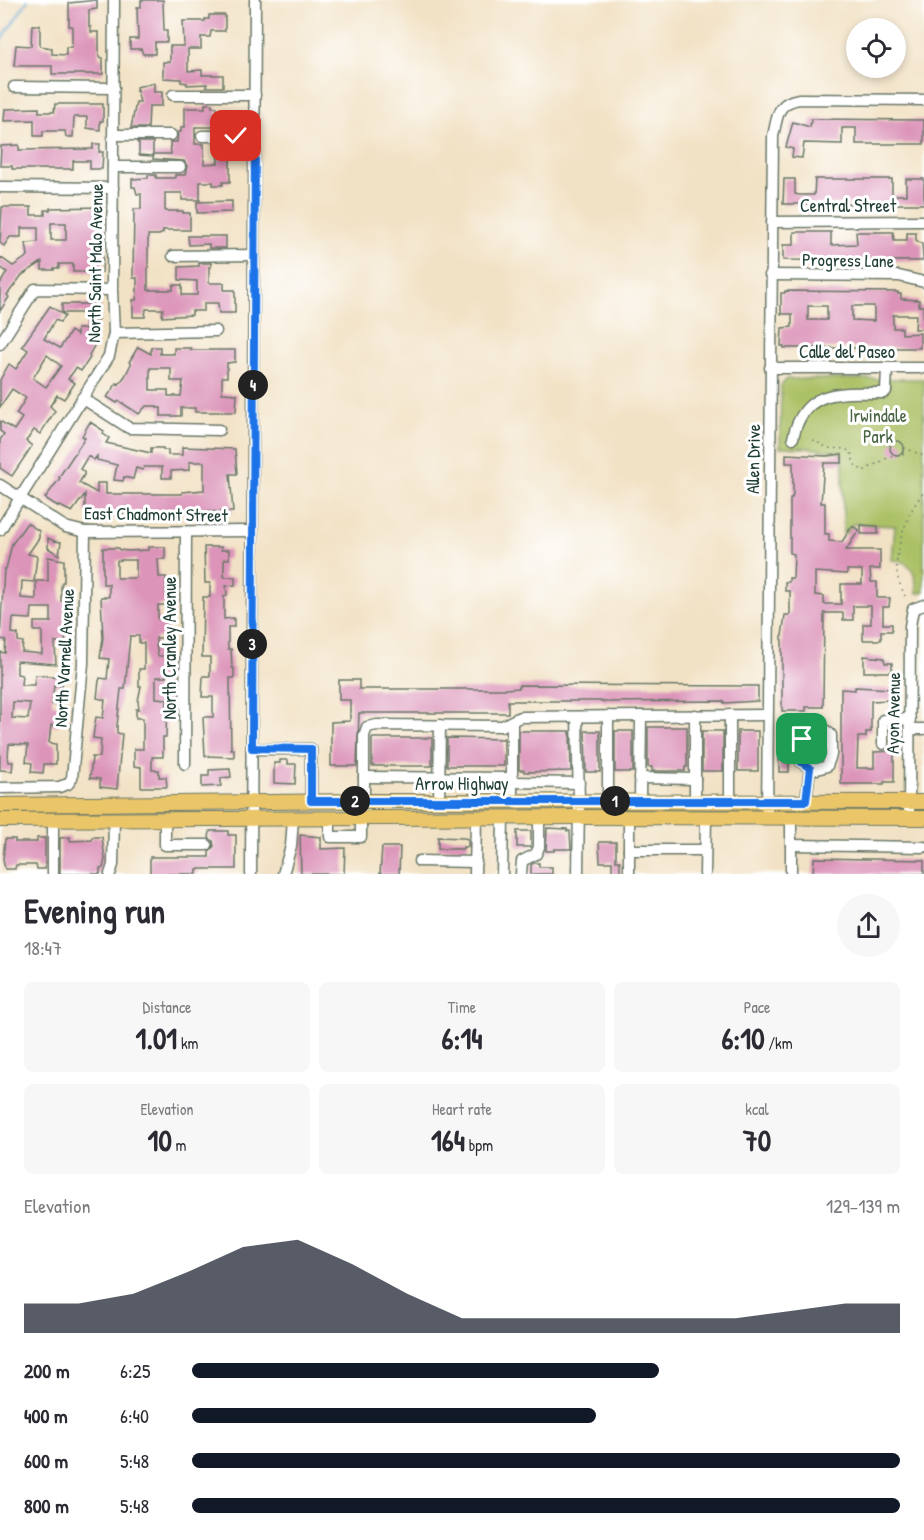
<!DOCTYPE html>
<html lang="en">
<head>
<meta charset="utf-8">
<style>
	body { margin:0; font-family:"Patrick Hand",sans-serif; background:#f7f7f7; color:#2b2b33; height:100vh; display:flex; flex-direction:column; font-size:22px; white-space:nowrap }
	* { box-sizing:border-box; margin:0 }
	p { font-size:20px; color:#7c7c81 }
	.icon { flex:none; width:33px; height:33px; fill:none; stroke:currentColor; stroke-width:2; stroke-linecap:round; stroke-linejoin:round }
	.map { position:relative; height:874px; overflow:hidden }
	.details { display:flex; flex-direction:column; background:#fff; flex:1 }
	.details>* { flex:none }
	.controls { position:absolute; left:846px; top:18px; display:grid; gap:12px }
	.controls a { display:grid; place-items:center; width:60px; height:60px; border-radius:50%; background:#fff; box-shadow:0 3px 9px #0003; font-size:30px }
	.pin { position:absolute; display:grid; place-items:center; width:51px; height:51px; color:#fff; margin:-26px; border-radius:12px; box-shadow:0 3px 9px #0006 }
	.km { position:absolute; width:30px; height:30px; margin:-15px; border-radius:50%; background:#222; color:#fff; font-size:16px; line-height:30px; text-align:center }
	.round { display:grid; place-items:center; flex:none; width:63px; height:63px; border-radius:32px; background:#f7f7f7 }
	.headline { display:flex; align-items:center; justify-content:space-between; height:102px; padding:0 24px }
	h1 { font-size:33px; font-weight:800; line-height:45px }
	.stats { display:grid; grid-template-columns:repeat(3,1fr); gap:9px; height:102px; padding:6px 24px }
	.stats div { display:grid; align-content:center; border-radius:9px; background:#f7f7f7; text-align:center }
	.stats b { font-size:30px; font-weight:800 }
	.stats small { font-size:16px; font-weight:400 }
	.stats p { font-size:16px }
	.chart { height:168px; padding:12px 24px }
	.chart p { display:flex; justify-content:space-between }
	.chart svg { width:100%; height:108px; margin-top:6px; fill:#111827; opacity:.7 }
	ul { padding:0 24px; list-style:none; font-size:20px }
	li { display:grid; grid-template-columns:96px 72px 1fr; align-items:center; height:45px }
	li i { height:15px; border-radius:8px; background:#111827 }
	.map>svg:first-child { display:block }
	.green { fill:#acc166; stroke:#667f4d; stroke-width:1.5 }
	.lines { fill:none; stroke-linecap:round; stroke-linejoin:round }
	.stream { stroke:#5daad6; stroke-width:2 }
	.building { fill:#dc94b9; fill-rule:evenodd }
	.minor-casing { stroke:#697767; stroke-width:13 }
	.major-casing { stroke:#697767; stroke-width:16 }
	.path { stroke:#697767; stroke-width:1.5; stroke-dasharray:1.5 4.5; stroke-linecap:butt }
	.minor { stroke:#fff; stroke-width:10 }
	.major { stroke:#ebc669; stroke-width:14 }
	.route-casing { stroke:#fff; stroke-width:12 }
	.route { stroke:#1a73e8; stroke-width:8 }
	.labels { text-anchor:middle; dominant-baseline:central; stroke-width:6; stroke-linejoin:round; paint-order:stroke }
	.street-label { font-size:18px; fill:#1f3d34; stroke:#fff }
	.park-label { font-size:18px; fill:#496543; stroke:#fff }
</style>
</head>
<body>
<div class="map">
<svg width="924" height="874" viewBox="0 0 924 874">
	<rect width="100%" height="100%" fill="#fff"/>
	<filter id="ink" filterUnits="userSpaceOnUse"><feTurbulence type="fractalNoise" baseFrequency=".0167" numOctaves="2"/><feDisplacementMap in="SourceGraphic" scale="12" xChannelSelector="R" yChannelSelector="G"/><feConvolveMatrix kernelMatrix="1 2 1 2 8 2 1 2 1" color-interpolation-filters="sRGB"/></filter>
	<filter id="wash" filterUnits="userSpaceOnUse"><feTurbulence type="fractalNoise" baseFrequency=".008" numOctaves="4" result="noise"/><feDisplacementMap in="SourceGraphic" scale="24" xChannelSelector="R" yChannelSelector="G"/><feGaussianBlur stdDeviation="1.35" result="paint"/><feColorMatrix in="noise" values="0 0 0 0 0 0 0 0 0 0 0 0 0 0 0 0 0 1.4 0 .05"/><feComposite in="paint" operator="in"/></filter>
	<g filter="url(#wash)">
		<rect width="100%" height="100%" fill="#f2e2c5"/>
		<!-- green -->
		<path class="green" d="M 787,379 L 924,379 L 924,593 L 917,593 C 916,575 912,560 892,560 L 895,526 L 853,524 L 846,533 L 843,533 L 843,455 L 842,453 L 809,448 L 780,447 L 781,385 Z"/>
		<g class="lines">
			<!-- stream -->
			<path class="stream" d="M 0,42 L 28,0"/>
		</g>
		<g id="blocks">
			<!-- building -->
			<g class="building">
				<path d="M 97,0 L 97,9 L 89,10 L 89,27 L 91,27 L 91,32 L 99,32 L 99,57 L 103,58 L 103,74 L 52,74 L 52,66 L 14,66 L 16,45 L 31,46 L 32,25 L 40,25 L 40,46 L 52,48 L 52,54 L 66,55 L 66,47 L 71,47 L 72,44 L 72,26 L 69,26 L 69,3 Z"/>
				<path d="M 141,0 L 163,0 L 164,31 L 167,31 L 167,42 L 155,42 L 155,54 L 143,54 L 141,49 L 130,49 L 130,39 L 138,39 L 137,7 L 141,7 Z"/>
				<path d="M 209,15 L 225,15 L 225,31 L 211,31 L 210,37 L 201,37 L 201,49 L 188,49 L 188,71 L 202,70 L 202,75 L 223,75 L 223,87 L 206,87 L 207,84 L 187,85 L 187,83 L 181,82 L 181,79 L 163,78 L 163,62 L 170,62 L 170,46 L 184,46 L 183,21 L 205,21 L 205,19 L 209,19 Z"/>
				<path d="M 154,83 L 154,92 L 162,92 L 162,106 L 149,106 L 148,128 L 131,128 L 136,102 L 140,102 L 136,87 Z"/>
				<path d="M 55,104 L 103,104 L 103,121 L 100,121 L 100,130 L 87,128 L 87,117 L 74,117 L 73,137 L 66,137 L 65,131 L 43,131 L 43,136 L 34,136 L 34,120 L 4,121 L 5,109 L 39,108 L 39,112 L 54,112 Z"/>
				<path d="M 205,104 L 212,104 L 212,107 L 217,107 L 217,119 L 220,119 L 220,127 L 195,127 L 195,144 L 204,144 L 204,164 L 218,163 L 217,144 L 230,144 L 230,182 L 223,182 L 223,185 L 213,185 L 213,182 L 200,182 L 200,200 L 182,200 L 182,193 L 165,193 L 165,211 L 183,211 L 183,213 L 190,213 L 190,230 L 163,230 L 163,233 L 159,235 L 148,235 L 148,290 L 173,290 L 173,285 L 182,285 L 182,295 L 197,295 L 197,281 L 179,280 L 179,267 L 199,266 L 199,263 L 211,263 L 211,267 L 209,267 L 209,283 L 224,283 L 224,290 L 235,290 L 235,313 L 219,313 L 218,303 L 204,303 L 204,311 L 192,311 L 192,315 L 162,317 L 163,309 L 146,309 L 145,317 L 133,317 L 133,300 L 136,300 L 137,292 L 137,278 L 133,278 L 134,209 L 141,209 L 141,194 L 137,194 L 135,187 L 132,187 L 132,179 L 148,178 L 148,175 L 156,175 L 156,178 L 175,178 L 175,175 L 185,175 L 187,166 L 184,161 L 153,159 L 154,154 L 171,154 L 170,142 L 177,142 L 178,132 L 181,132 L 181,127 L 185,127 L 185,108 L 205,108 Z"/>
				<path d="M 811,119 L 924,120 L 924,144 L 856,144 L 856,128 L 842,128 L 842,144 L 804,143 L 802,158 L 792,157 L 793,149 L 786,147 L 793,122 L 810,127 Z"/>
				<path d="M 137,142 L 153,142 L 153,156 L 139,155 L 139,144 Z"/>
				<path d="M 93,144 L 100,144 L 99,152 L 103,152 L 102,169 L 90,169 L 90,161 L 73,161 L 73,169 L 12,169 L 12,166 L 0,166 L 1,146 L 19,145 L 19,150 L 91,149 L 93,149 Z"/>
				<path d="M 784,179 L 795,179 L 795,194 L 799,195 L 814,195 L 815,179 L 892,179 L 892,195 L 906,195 L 906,179 L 924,179 L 924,204 L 783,204 Z"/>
				<path d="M 232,201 L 232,212 L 197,213 L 197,202 Z"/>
				<path d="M 2,207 L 31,207 L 31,215 L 45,215 L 45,210 L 50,210 L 50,208 L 102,207 L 102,224 L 100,225 L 99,232 L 99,255 L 103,255 L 102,272 L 73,272 L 73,264 L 59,264 L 59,268 L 54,268 L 54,270 L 42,270 L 42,262 L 22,275 L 7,295 L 9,297 L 0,311 L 0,284 L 7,272 L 0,267 L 0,257 L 13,266 L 28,256 L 26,243 L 38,242 L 38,228 L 21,228 L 21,237 L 10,237 L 4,246 L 0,243 ZM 51,223 L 66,223 L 66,240 L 51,240 Z"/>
				<path d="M 794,232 L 831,232 L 831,245 L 857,244 L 856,232 L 893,232 L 894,240 L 907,240 L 907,233 L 916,233 L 916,240 L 922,244 L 923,259 L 922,261 L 783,260 L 783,245 L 794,245 Z"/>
				<path d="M 188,236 L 226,236 L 226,248 L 209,248 L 209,244 L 189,245 Z"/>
				<path d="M 785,291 L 898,292 L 898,294 L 901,294 L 901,299 L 919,300 L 919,306 L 923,306 L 924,329 L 915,329 L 916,315 L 893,315 L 893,328 L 902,328 L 902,334 L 920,333 L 920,348 L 784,348 L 784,346 L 781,346 L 782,328 L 792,327 L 792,314 L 781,314 L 781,293 L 785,293 ZM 808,306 L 827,306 L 827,320 L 808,320 ZM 852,306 L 874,306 L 874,321 L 852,320 Z"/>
				<path d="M 62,304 L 99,304 L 98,321 L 94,321 L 94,346 L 89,355 L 90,358 L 81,371 L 76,368 L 68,379 L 75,383 L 64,399 L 57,395 L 50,406 L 55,411 L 40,434 L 34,430 L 26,441 L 32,446 L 12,476 L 0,468 L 0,440 L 4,434 L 0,431 L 0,421 L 14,430 L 22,418 L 16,414 L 26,398 L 12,389 L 0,407 L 0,380 L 9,364 L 16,369 L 28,350 L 22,346 L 50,306 L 65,316 L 60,322 L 55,320 L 44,339 L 60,348 L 71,331 L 77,335 L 77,329 L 86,329 L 86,313 L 62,313 ZM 47,355 L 61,366 L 46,387 L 33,378 Z"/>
				<path d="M 138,347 L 151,354 L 151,347 L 160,347 L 160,354 L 174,354 L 174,348 L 191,348 L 191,350 L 235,350 L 235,362 L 227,363 L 227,377 L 222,377 L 222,393 L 237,394 L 236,412 L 195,412 L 195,408 L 181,408 L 181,416 L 161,416 L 161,408 L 157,408 L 157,406 L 146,406 L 139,414 L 119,401 L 117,403 L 107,397 L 117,383 L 119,384 L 125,376 L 131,364 L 129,362 ZM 150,368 L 171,368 L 171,381 L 183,381 L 181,396 L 168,396 L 168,390 L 150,390 Z"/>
				<path d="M 90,422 L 104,431 L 103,434 L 109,438 L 106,443 L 151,453 L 151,448 L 163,448 L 163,450 L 168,450 L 168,455 L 182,455 L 182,447 L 235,449 L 237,474 L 230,474 L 233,512 L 170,511 L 107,514 L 85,512 L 85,494 L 72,512 L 60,506 L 59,507 L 45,498 L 60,478 L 59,477 L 85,438 L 82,436 ZM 88,456 L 94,460 L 97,456 L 97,460 L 117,465 L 114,480 L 123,481 L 124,477 L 133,479 L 136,468 L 143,470 L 144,467 L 162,467 L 162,478 L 171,478 L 171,471 L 189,470 L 189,462 L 204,462 L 204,490 L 182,492 L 182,494 L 106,494 L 106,483 L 97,483 L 97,493 L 79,483 L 84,475 L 84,472 L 80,469 Z"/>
				<circle cx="897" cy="448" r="7"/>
				<path d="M 786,454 L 826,456 L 842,454 L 842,463 L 824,463 L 821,503 L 825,503 L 825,534 L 829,534 L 829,541 L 842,542 L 852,526 L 859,530 L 846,550 L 880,550 L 880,569 L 870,569 L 871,582 L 877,582 L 877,598 L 890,598 L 889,607 L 883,607 L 883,624 L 892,624 L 892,631 L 881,631 L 881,640 L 863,640 L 863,624 L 871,624 L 871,606 L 853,606 L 853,620 L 843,620 L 843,613 L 824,613 L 823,707 L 806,707 L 806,711 L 782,711 L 782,636 L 785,615 L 790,615 L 790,591 L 785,591 L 785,582 L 789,582 L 789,578 L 793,578 L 794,554 L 790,553 L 790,498 L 792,498 L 793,493 L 793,463 L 786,463 ZM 847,570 L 862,570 L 862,584 L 841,584 L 841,604 L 824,604 L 824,596 L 815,595 L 815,572 L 847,574 Z"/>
				<path d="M 27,523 L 39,531 L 39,538 L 28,554 L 37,556 L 34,582 L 22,581 L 21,598 L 36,599 L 36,581 L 48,581 L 48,557 L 64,560 L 64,582 L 62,582 L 61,587 L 61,601 L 65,601 L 64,633 L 66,634 L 65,642 L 55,642 L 56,664 L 17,661 L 17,674 L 22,675 L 21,685 L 34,685 L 35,675 L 63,677 L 62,686 L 54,685 L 52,704 L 61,705 L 58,726 L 51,725 L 49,743 L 56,744 L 56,764 L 44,764 L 43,773 L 31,772 L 32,763 L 26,762 L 28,745 L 9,744 L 8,757 L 9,762 L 13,762 L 12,771 L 0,770 L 0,652 L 5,653 L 6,640 L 0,639 L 4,569 L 6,569 L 12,544 ZM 32,608 L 51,608 L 51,622 L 34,622 L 34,631 L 42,631 L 42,654 L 22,652 L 23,642 L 18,641 L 18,634 L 12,633 L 13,618 L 31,619 ZM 13,702 L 30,703 L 28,719 L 12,718 Z"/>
				<path d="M 861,525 L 878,526 L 878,534 L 861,534 Z"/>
				<path d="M 48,538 L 54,541 L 61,542 L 59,555 L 48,548 Z"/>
				<path d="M 148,547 L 165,547 L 165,559 L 158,559 L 159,577 L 166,577 L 166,602 L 165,605 L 158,605 L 158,619 L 166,619 L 168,638 L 156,638 L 156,645 L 158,656 L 166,656 L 166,677 L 156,677 L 156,698 L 167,699 L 166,737 L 163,737 L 163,757 L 152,757 L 152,770 L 159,770 L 159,777 L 166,777 L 167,787 L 141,787 L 141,767 L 134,766 L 134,749 L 143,749 L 143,718 L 136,718 L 136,709 L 139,709 L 138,701 L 141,686 L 139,686 L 139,669 L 144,669 L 144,643 L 139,643 L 139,636 L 130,636 L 125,689 L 121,689 L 117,726 L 117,733 L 122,734 L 117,789 L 100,787 L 100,779 L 90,778 L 92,757 L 100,757 L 101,739 L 93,738 L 94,729 L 96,717 L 103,718 L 105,700 L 97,698 L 99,681 L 100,678 L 107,679 L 109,659 L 100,658 L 103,638 L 101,597 L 109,597 L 109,584 L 103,584 L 103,548 L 119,548 L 120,550 L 128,551 L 148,550 ZM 121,560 L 136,560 L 136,578 L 117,578 L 117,561 Z"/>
				<path d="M 204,547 L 221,547 L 221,550 L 229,550 L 229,559 L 224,559 L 224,577 L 235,577 L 235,585 L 226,586 L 227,595 L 224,596 L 224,619 L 234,618 L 234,627 L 228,627 L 228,649 L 231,649 L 232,668 L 234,668 L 234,678 L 230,678 L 231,749 L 234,749 L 234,757 L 205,756 L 203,717 L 213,717 L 213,697 L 202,697 L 203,676 L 210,676 L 210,657 L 202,657 L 203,597 L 210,597 L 210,583 L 205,583 Z"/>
				<path d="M 864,656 L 884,658 L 885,663 L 892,663 L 892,672 L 864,672 Z"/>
				<path d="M 339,680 L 359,680 L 359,689 L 505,689 L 519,688 L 519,685 L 758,686 L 758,701 L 724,703 L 724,701 L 603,702 L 603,701 L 508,701 L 508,713 L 359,713 L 357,766 L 331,766 L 331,722 L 350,721 L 350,700 L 339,700 Z"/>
				<path d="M 855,687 L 892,689 L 891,700 L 871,701 L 871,732 L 866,732 L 866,737 L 858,737 L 857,768 L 874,768 L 874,752 L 894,751 L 894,782 L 884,782 L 884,784 L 841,784 L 841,689 L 855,690 Z"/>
				<path d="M 648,727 L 687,727 L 687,767 L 685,767 L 685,771 L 652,771 L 652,767 L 648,767 Z"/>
				<path d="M 519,731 L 570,731 L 571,771 L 524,772 L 524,770 L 519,770 Z"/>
				<path d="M 585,731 L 600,731 L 600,772 L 586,772 Z"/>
				<rect x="615" y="731" width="18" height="41"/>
				<rect x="702" y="731" width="21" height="40"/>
				<rect x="738" y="731" width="20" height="40"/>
				<path d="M 504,737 L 504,766 L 447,766 L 447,738 L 504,739 Z"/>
				<rect x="372" y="738" width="60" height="28"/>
				<rect x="779" y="738" width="10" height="34"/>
				<path d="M 812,739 L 821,741 L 821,760 L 813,761 L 808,758 Z"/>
				<path d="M 280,760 L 288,760 L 288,764 L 296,764 L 295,784 L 274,783 L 274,763 L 280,763 Z"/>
				<path d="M 230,769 L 231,777 L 221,778 L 221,786 L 202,787 L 202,776 L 209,776 L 209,770 Z"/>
				<path d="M 547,828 L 567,829 L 567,831 L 570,831 L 571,849 L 554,849 L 554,851 L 546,851 Z"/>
				<path d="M 210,831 L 228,831 L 228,835 L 236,835 L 236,869 L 197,869 L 197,874 L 150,874 L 150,857 L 209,857 L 209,852 L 214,846 L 213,841 L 209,838 Z"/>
				<rect x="517" y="831" width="14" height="16"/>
				<path d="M 300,835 L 321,837 L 321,849 L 345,848 L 344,874 L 301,874 Z"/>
				<path d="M 70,837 L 70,841 L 92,840 L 92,837 L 102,837 L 105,859 L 103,868 L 100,868 L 100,874 L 60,874 L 60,838 Z"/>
				<path d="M 438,837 L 464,838 L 468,839 L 468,847 L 463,847 L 463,849 L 438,849 Z"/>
				<path d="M 37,838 L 45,838 L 45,869 L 37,869 L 36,865 L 16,865 L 15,869 L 5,869 L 3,860 L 5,839 L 15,839 L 15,842 L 37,842 Z"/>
				<path d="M 599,842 L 616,842 L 616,861 L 620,861 L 620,874 L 612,874 L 612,862 L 600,862 Z"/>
				<path d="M 382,847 L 400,847 L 399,874 L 380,874 Z"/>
				<path d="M 814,858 L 924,860 L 924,874 L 813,874 Z"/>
				<path d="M 534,863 L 539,863 L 539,867 L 552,867 L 552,874 L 531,874 L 531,865 Z"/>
			</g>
		</g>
	</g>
	<g filter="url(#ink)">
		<use href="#blocks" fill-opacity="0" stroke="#697767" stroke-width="1.5"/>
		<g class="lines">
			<defs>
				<g id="minor">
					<path d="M 14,87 L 114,88"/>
					<path d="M 173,95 L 255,95"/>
					<path d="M 114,135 L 171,135"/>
					<path d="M 202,136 L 255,136"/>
					<path d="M 113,167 L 180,167"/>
					<path d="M 0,187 L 113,188"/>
					<path d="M 772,222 L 924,221"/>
					<path d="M 173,256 L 254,255"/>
					<path d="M 770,275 L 899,276 L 924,282"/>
					<path d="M 114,333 L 216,331"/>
					<path d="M 0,344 L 35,289 L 112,290"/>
					<path d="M 770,368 L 924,368"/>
					<path d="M 82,398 L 129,428 L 219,430"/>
					<path d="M 793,438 C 804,387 842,393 884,393 L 886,391 L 887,368"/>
					<path d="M 0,485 L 65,527 L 85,532 L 252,531"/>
					<path d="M 0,530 L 109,356 L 114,333 L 112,290 L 114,0"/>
					<path d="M 695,715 L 695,801"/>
					<path d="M 730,715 L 730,801"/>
					<path d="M 608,716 L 608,801"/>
					<path d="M 577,717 L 579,801 L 578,874"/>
					<path d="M 910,729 L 924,729"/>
					<path d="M 883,744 L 883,720 L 910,719"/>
					<path d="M 252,749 L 311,749 L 311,801"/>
					<path d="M 185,764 L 186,532"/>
					<path d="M 364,777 L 512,778"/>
					<path d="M 640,778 L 695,779"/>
					<path d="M 512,782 L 579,783"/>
					<path d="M 0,788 L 59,787 L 68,784 L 72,778 L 83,664 L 85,532"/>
					<path d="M 640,800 L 641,716"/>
					<path d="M 364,801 L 364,736 L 367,727 L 377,725 L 502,726 L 520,717 L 766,715"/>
					<path d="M 439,801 L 440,725"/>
					<path d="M 512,801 L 512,721"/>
					<path d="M 806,801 L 810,768 L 801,762 C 800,748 801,740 809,729 C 819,728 825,728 831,735 L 831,755 L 827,766 L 817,769 L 810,768"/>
					<path d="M 767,817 L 773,136 C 778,116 776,103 799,99 L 924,100"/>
					<path d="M 791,817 L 791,874"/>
					<path d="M 330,818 L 330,837 L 361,837 L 361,818"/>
					<path d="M 909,818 L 910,626 L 913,609 L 924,605"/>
					<path d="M 165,819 L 165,845 L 207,845"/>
					<path d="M 791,845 L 924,847"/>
					<path d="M 629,850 L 705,850"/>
					<path d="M 419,861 L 476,862"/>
					<path d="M 53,874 L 53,820"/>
					<path d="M 110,874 L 113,865 L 114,819"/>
					<path d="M 251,874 L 255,0"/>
					<path d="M 283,874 L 291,846 L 293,819"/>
					<path d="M 475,874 L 476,817"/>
					<path d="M 502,874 L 503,817"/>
					<path d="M 521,874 L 522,861 L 536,854 L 539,847 L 539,817"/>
					<path d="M 629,874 L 629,817"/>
					<path d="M 705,874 L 706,817"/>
				</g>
				<g id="major">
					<path d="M 0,805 L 356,801 L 924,802"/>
					<path d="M 0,820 L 579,817 L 924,818"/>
				</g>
			</defs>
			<!-- minor casing -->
			<use href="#minor" class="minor-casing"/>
			<!-- major casing -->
			<use href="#major" class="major-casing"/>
			<!-- path -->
			<g class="path">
				<path d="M 813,440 L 828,448 L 845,449 L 851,452 L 854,464 L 863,471 L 893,455 L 903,454 L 905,448 L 924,456"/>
				<path d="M 905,596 C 902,589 898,581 897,573 C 894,550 908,509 924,492"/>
			</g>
			<!-- minor -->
			<use href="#minor" class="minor"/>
			<!-- major -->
			<use href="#major" class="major"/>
		</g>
	</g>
	<g class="lines" filter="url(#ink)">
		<defs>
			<path id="route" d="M 236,136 L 255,136 L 252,748 L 311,749 L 311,801 L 806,801 L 810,768 L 801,762 L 800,749 L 802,739"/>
		</defs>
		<!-- route casing -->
		<use href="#route" class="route-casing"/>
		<!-- route -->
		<use href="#route" class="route"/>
	</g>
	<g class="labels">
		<!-- street labels -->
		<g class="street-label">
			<text x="848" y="205">Central Street</text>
			<text transform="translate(848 260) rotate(1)">Progress Lane</text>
			<text transform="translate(95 263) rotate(-89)">North Saint Malo Avenue</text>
			<text x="847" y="351">Calle del Paseo</text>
			<text transform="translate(753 459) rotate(-89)">Allen Drive</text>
			<text transform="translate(156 514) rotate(1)">East Chadmont Street</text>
			<text transform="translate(169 648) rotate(-90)">North Cranley Avenue</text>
			<text transform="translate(64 658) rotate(-87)">North Varnell Avenue</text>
			<text transform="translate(893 713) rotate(-89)">Ayon Avenue</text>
			<text x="462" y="783">Arrow Highway</text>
		</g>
		<!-- park labels -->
		<g class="park-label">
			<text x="878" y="415">Irwindale<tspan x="878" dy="21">Park</tspan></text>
		</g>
	</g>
</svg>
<div class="controls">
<a><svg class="icon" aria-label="locate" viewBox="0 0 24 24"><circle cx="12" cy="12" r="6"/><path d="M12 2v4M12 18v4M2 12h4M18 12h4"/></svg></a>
</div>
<div class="pin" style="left:802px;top:739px;background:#1e9e55"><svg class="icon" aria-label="arrive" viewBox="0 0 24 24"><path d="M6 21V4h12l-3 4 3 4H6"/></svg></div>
<div class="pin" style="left:236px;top:136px;background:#d93025"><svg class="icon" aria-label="check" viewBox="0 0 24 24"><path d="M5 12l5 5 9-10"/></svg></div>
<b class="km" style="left:615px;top:801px">1</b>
<b class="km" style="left:355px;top:801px">2</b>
<b class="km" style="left:252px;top:644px">3</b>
<b class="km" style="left:253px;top:385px">4</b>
</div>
<section class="details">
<div class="headline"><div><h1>Evening run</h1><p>18:47</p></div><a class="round"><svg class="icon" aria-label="share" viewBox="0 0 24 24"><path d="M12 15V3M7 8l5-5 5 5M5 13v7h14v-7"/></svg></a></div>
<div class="stats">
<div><p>Distance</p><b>1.01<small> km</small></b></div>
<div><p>Time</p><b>6:14</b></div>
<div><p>Pace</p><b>6:10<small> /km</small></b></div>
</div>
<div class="stats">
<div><p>Elevation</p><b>10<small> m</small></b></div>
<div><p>Heart rate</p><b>164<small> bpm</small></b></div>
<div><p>kcal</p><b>70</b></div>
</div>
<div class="chart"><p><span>Elevation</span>129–139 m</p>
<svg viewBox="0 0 160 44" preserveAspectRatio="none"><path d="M0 44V32L10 32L20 28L30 19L40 9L50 6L60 16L70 28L80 38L90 38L100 38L110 38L120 38L130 38L140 35L150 32L160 32V44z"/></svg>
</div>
<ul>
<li><b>200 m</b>6:25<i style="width:66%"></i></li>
<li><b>400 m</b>6:40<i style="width:57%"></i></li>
<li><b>600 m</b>5:48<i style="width:100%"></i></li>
<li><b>800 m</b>5:48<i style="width:100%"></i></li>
</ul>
</section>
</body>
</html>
